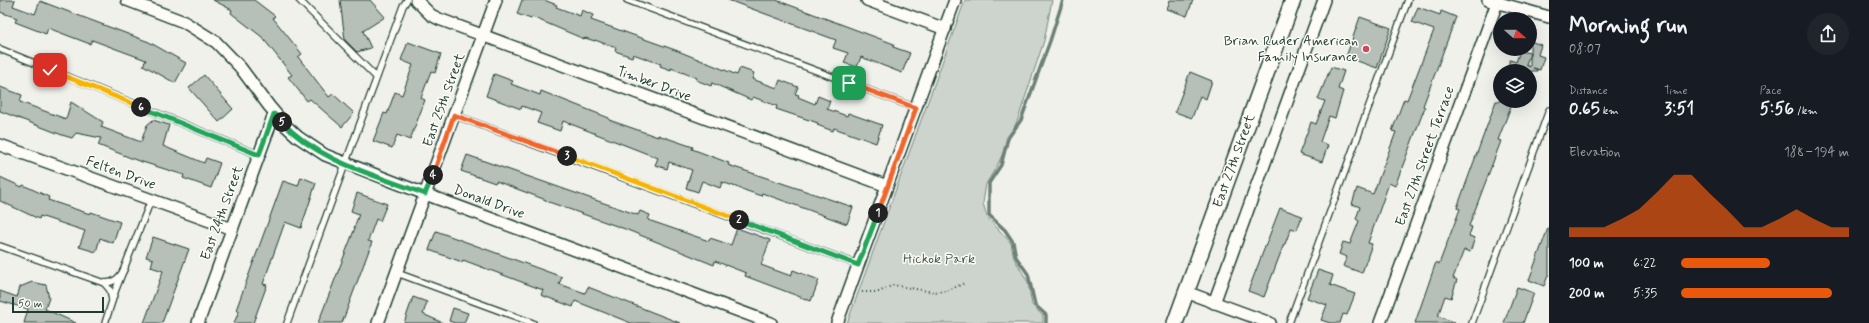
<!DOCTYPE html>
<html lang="en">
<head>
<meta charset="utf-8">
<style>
	body { margin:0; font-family:Mynerve,sans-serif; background:#20242c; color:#f1f3f6; height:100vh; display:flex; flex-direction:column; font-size:15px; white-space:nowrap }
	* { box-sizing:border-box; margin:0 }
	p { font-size:13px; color:#9ea1a6 }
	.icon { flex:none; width:22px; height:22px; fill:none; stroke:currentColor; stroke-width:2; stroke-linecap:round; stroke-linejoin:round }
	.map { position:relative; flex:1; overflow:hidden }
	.side { display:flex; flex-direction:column; background:#171b24; width:320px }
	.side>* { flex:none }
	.needle { width:26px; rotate:110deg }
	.fabs { position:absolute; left:1493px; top:12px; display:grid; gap:8px }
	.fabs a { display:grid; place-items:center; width:44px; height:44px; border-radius:50%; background:#171b24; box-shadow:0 4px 16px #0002; font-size:20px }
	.scale { position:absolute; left:12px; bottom:10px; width:92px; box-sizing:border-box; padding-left:4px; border:2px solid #1f3d34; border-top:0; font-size:11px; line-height:14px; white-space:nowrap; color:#1f3d34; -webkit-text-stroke:3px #fdfcf7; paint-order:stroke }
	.pin { position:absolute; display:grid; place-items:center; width:34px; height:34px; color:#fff; margin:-17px; border-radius:8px; box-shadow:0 2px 6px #0006 }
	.km { position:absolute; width:20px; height:20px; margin:-10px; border-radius:50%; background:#222; color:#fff; font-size:11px; line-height:20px; text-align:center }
	.round { display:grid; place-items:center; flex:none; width:42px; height:42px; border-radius:21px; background:#20242c }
	.headline { display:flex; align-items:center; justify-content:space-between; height:68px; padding:0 20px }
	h1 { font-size:22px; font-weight:800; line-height:30px }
	.figures { display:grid; grid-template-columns:repeat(3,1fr); gap:6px; height:68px; padding:4px 20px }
	.figures div { display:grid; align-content:center }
	.figures b { font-size:17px; font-weight:800 }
	.figures small { font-size:11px; font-weight:400 }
	.figures p { font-size:11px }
	.chart { height:112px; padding:8px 20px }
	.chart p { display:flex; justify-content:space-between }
	.chart svg { width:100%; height:72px; margin-top:4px; fill:#ea580c; opacity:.7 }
	ul { padding:0 20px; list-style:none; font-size:13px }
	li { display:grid; grid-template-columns:64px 48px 1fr; align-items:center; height:30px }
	li i { height:10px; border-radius:5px; background:#ea580c }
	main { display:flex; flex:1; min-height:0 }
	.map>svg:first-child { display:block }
	.green { fill:#cdd3cd; stroke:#768880 }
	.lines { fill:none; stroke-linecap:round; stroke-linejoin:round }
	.stream { stroke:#6c8077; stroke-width:3.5 }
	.building { fill:#b6bfb8; stroke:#1f3d34 }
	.lane-casing { stroke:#1f3d34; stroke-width:8 }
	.street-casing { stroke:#1f3d34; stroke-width:14 }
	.secondary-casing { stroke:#1f3d34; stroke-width:18 }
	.path { stroke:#1f3d34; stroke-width:2; stroke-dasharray:1 3; stroke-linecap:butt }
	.lane { stroke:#fdfcf7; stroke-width:5.5 }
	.street { stroke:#fdfcf7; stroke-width:11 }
	.secondary { stroke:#fdfcf7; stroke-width:15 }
	.split-1-casing { stroke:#fff; stroke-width:8 }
	.split-2-casing { stroke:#fff; stroke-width:8 }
	.split-3-casing { stroke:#fff; stroke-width:8 }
	.split-4-casing { stroke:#fff; stroke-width:8 }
	.split-5-casing { stroke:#fff; stroke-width:8 }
	.split-6-casing { stroke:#fff; stroke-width:8 }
	.split-7-casing { stroke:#fff; stroke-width:8 }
	.split-1 { stroke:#f0652b; stroke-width:5 }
	.split-2 { stroke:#22a559; stroke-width:5 }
	.split-3 { stroke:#f5b400; stroke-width:5 }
	.split-4 { stroke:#f0652b; stroke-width:5 }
	.split-5 { stroke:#22a559; stroke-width:5 }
	.split-6 { stroke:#22a559; stroke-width:5 }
	.split-7 { stroke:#f5b400; stroke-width:5 }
	.poi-dot { fill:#d1495b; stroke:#fdfcf7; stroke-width:1.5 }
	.labels { text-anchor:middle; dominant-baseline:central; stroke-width:3; stroke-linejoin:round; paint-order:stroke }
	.poi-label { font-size:14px; fill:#1f3d34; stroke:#fdfcf7; text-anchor:end }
	.street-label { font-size:14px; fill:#1f3d34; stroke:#fdfcf7 }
	.park-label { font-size:14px; fill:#425b53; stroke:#fdfcf7 }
</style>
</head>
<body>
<main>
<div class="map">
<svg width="1549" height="323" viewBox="0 0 1549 323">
	<rect width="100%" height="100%" fill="#f0f1eb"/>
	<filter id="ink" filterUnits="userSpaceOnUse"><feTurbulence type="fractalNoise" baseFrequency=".025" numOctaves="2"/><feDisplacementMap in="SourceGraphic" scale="8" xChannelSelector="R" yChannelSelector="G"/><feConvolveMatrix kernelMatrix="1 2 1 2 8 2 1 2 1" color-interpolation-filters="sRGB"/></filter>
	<g filter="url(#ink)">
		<!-- green -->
		<path class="green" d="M 965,0 L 1052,0 L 1044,41 L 1018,119 L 998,164 L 986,184 L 983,203 L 987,217 L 1011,243 L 1014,258 L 1028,282 L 1032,305 L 1043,316 L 1043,323 L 847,323 Z"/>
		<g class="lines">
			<!-- stream -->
			<path class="stream" d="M 1046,323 L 1046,315 L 1035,305 L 1028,274 L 1016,257 L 1013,242 L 1005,230 L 989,215 L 989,183 L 1001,165 L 1008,138 L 1021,120 L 1050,41 L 1063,0"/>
		</g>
		<!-- building -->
		<g class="building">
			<path d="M 0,0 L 15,0 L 13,6 L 35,14 L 40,1 L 149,42 L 186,63 L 175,83 L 143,65 L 146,60 L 92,40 L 90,44 L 48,28 L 46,34 L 15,22 L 17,18 L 0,12 Z"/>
			<path d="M 213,0 L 254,0 L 275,16 L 273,18 L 302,54 L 298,57 L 329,97 L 333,94 L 354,113 L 342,127 L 310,99 L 307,101 L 288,77 L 292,75 L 262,37 L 231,13 L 232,10 Z"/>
			<path d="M 340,0 L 370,0 L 385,17 L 363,31 L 371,48 L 357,52 L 345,40 Z"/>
			<path d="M 522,0 L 544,0 L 557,5 L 556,7 L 580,16 L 582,10 L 593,15 L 591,20 L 678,51 L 737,75 L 740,68 L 754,73 L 752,79 L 777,88 L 780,80 L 798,87 L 795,94 L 799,95 L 798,97 L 815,104 L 818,96 L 830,101 L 827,109 L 847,116 L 848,113 L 882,125 L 876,143 L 834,128 L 833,131 L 817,125 L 818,123 L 776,109 L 777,106 L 753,97 L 751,100 L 712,83 L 711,86 L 696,80 L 697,78 L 671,68 L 671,70 L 660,66 L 661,64 L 633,54 L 632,57 L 615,51 L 616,48 L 595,40 L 595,41 L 585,38 L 584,39 L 532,17 L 531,19 L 517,14 Z"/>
			<path d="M 728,0 L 776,0 L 894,44 L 893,47 L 910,53 L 902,73 L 861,57 L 857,67 L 844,63 L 848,53 L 833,48 L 836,40 Z"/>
			<path d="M 1170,0 L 1193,0 L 1187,16 L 1167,9 Z"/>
			<path d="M 1418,7 L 1440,15 L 1441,11 L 1456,17 L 1423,106 L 1425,107 L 1395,186 L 1389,183 L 1368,243 L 1372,244 L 1362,273 L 1343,266 L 1347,257 L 1339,254 L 1343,242 L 1350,244 L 1359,221 L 1356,219 L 1360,207 L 1352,204 L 1357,188 L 1373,194 L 1396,132 L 1392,131 L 1404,99 L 1407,100 L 1434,30 L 1412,22 Z"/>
			<path d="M 1360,17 L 1391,28 L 1377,68 L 1346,57 Z"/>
			<path d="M 1530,41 L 1541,45 L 1538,55 L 1544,57 L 1540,70 L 1533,68 L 1537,69 L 1537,71 L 1532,71 L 1531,73 L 1530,71 L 1506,71 L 1510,60 L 1516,62 L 1520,51 L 1530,53 L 1526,65 L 1530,67 Z"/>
			<path d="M 408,42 L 441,54 L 435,73 L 431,71 L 421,98 L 425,100 L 410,140 L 397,135 L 392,148 L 373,141 L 384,113 L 387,114 L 395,92 L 402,95 L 413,65 L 401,60 Z"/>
			<path d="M 1331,67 L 1344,71 L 1338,89 L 1343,91 L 1335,118 L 1329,116 L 1320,142 L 1328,145 L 1322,162 L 1299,154 L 1311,122 L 1316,124 L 1325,101 L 1318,99 Z"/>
			<path d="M 1190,72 L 1212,81 L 1206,99 L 1200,96 L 1192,118 L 1175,112 Z"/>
			<path d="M 494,74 L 513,81 L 511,84 L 540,95 L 541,91 L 609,118 L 609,120 L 658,137 L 658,135 L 693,147 L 692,149 L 729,163 L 728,165 L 853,207 L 847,224 L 762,193 L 761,196 L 722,182 L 720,188 L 702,181 L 698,192 L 686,188 L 692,170 L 669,162 L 667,169 L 655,165 L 658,158 L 563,121 L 560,131 L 537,123 L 541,113 L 522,106 L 521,109 L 486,96 Z"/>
			<path d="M 204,75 L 233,109 L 219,122 L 189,88 Z"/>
			<path d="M 0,87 L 22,95 L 20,102 L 66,119 L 71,102 L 103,122 L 101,127 L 141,142 L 147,125 L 153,120 L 169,125 L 163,146 L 204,163 L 206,158 L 220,163 L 211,188 L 183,178 L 184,175 L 136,160 L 98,145 L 101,138 L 76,133 L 72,138 L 62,135 L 0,111 Z"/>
			<path d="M 1496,101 L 1513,101 L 1498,140 L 1501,141 L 1469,226 L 1472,227 L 1469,236 L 1475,238 L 1470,252 L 1464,250 L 1453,278 L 1457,280 L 1451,298 L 1445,296 L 1438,316 L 1455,323 L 1415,323 L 1436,262 L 1439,264 L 1460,209 L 1457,208 Z"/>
			<path d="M 467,155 L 638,215 L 640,211 L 650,215 L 648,220 L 709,241 L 710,238 L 731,245 L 737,228 L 770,240 L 761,265 L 791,276 L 793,270 L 819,280 L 811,301 L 745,276 L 746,273 L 715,261 L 714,265 L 625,229 L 546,201 L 546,200 L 496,181 L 495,183 L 461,171 Z"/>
			<path d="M 0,177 L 22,187 L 23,185 L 49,197 L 48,200 L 90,214 L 91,212 L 120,222 L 113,243 L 100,238 L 96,252 L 79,247 L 85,231 L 40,216 L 39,219 L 0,201 Z"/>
			<path d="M 301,177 L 316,183 L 301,228 L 285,222 L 263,284 L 267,285 L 253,323 L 234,323 L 239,311 L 236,310 L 283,181 L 298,186 Z"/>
			<path d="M 357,193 L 387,204 L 380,221 L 376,219 L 368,241 L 372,242 L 342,323 L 318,323 L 355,228 L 354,228 L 359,214 L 351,211 Z"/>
			<path d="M 1280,208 L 1302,216 L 1297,230 L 1291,228 L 1285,244 L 1284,244 L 1264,297 L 1248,291 Z"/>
			<path d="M 1548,228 L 1549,228 L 1549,273 L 1544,286 L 1529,280 Z"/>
			<path d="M 436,231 L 562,277 L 559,284 L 585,293 L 588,287 L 680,323 L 631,323 L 575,301 L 573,307 L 541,295 L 543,290 L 463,260 L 462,262 L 429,250 Z"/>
			<path d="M 153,237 L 189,249 L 162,323 L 144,323 L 163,271 L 151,267 L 153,259 L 146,257 Z"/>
			<path d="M 1318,270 L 1333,275 L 1330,285 L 1355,294 L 1347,315 L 1343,314 L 1340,323 L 1330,323 L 1321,320 L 1327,305 L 1307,298 Z"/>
			<path d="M 32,282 L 46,285 L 49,298 L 45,309 L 76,323 L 24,323 L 28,309 L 0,301 L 0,291 L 17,297 L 20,287 Z"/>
			<path d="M 1517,287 L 1534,293 L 1523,323 L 1504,323 Z"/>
			<path d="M 413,297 L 427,302 L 423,314 L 443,323 L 404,323 Z"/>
			<path d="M 453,308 L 468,313 L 464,323 L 455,323 L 449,321 Z"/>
		</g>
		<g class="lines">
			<defs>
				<g id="lane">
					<path d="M 299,0 L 376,77"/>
					<path d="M 627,0 L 916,108"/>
					<path d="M 0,49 L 259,155"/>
					<path d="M 454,115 L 859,265"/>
					<path d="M 0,246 L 104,283 C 115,283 120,277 125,268"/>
					<path d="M 397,273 L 533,323"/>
					<path d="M 104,283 L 110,290 L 112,300"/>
					<path d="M 105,323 L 116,289 L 151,200"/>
					<path d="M 287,323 L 403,6 L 407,0"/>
					<path d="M 1289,323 L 1408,0"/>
					<path d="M 1472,323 L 1549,110"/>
				</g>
				<g id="street">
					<path d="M 127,0 L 184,22 L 216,42 L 240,67 L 269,106 L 286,126 L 298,137 L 325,155 L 425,194 L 771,323"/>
					<path d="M 416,0 L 431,15 L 439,19 L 887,186"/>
					<path d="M 867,0 L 945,29"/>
					<path d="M 1488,0 L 1549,17"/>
					<path d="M 0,145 L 232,229"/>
					<path d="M 1186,292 L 1270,323"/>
					<path d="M 1214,303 L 1324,0"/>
					<path d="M 198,323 L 274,114"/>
					<path d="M 378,323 L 496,0"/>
					<path d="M 837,323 L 955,0"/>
					<path d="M 1380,323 L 1498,0"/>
				</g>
				<path id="secondary" d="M 1175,323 L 1293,0"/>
			</defs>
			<!-- lane casing -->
			<use href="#lane" class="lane-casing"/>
			<!-- street casing -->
			<use href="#street" class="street-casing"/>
			<!-- secondary casing -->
			<use href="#secondary" class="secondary-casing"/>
			<!-- path -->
			<path class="path" d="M 862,292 L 879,292 L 893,285 L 933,292 L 946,291 L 965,283"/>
			<!-- lane -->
			<use href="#lane" class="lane"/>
			<!-- street -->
			<use href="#street" class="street"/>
			<!-- secondary -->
			<use href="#secondary" class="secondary"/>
		</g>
	</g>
	<g class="lines" filter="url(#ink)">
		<defs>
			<path id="split-1" d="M 849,83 L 916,108 L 878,213"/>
			<path id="split-2" d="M 739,220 L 858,265 L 878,213"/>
			<path id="split-3" d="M 567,156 L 739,220"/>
			<path id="split-4" d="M 433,175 L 454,115 L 567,156"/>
			<path id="split-5" d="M 282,122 C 319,162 376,175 425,194 L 433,175"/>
			<path id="split-6" d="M 141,107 L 259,155 L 274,114 L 282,122"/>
			<path id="split-7" d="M 50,70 L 141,107"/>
		</defs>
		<!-- split-1 casing -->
		<use href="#split-1" class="split-1-casing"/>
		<!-- split-2 casing -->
		<use href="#split-2" class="split-2-casing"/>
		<!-- split-3 casing -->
		<use href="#split-3" class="split-3-casing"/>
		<!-- split-4 casing -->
		<use href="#split-4" class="split-4-casing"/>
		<!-- split-5 casing -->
		<use href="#split-5" class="split-5-casing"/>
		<!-- split-6 casing -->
		<use href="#split-6" class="split-6-casing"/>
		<!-- split-7 casing -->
		<use href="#split-7" class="split-7-casing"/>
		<!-- split-1 -->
		<use href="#split-1" class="split-1"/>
		<!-- split-2 -->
		<use href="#split-2" class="split-2"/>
		<!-- split-3 -->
		<use href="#split-3" class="split-3"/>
		<!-- split-4 -->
		<use href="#split-4" class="split-4"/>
		<!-- split-5 -->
		<use href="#split-5" class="split-5"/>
		<!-- split-6 -->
		<use href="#split-6" class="split-6"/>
		<!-- split-7 -->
		<use href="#split-7" class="split-7"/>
	</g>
	<!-- markers -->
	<circle class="poi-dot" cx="1366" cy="49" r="4"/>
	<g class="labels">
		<!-- poi labels -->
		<g class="poi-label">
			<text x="1358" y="41">Brian Ruder American<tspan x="1358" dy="16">Family Insurance</tspan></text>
		</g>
		<!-- street labels -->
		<g class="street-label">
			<text transform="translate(654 84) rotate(20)">Timber Drive</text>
			<text transform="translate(444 100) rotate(-70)">East 25th Street</text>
			<text transform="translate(1425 156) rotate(-70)">East 27th Street Terrace</text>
			<text transform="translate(1234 161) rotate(-70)">East 27th Street</text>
			<text transform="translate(121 173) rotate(20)">Felten Drive</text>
			<text transform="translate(489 202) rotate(20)">Donald Drive</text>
			<text transform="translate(222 213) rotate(-70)">East 24th Street</text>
		</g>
		<!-- park labels -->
		<g class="park-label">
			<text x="939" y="259">Hickok Park</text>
		</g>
	</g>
</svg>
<div class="fabs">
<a><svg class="needle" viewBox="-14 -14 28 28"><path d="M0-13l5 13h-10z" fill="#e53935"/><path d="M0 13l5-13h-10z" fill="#9ea1a6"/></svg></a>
<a><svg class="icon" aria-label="layers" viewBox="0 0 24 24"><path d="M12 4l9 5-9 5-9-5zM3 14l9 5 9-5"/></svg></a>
</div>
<div class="scale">50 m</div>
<div class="pin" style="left:849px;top:83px;background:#1e9e55"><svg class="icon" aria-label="arrive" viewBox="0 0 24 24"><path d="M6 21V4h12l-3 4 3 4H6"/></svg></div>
<div class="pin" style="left:50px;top:70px;background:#d93025"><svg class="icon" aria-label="check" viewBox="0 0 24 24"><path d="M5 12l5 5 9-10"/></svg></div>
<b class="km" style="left:878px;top:213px">1</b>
<b class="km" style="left:739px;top:220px">2</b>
<b class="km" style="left:567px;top:156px">3</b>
<b class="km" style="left:433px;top:175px">4</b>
<b class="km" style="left:282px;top:122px">5</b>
<b class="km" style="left:141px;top:107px">6</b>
</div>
<section class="side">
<div class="headline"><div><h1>Morning run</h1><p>08:07</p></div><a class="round"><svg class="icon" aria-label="share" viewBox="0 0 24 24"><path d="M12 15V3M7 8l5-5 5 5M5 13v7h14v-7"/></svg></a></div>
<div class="figures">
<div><p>Distance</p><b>0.65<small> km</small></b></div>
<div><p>Time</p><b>3:51</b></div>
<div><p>Pace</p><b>5:56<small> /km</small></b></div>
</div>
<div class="chart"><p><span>Elevation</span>188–194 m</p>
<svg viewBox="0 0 160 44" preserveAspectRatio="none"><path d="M0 44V38L10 38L20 38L30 33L40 27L50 17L60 6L70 6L80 17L90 27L100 38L110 38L120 33L130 27L140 33L150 38L160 38V44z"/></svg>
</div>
<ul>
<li><b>100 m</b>6:22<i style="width:53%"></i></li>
<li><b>200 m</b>5:35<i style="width:90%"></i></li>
</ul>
</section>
</main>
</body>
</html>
